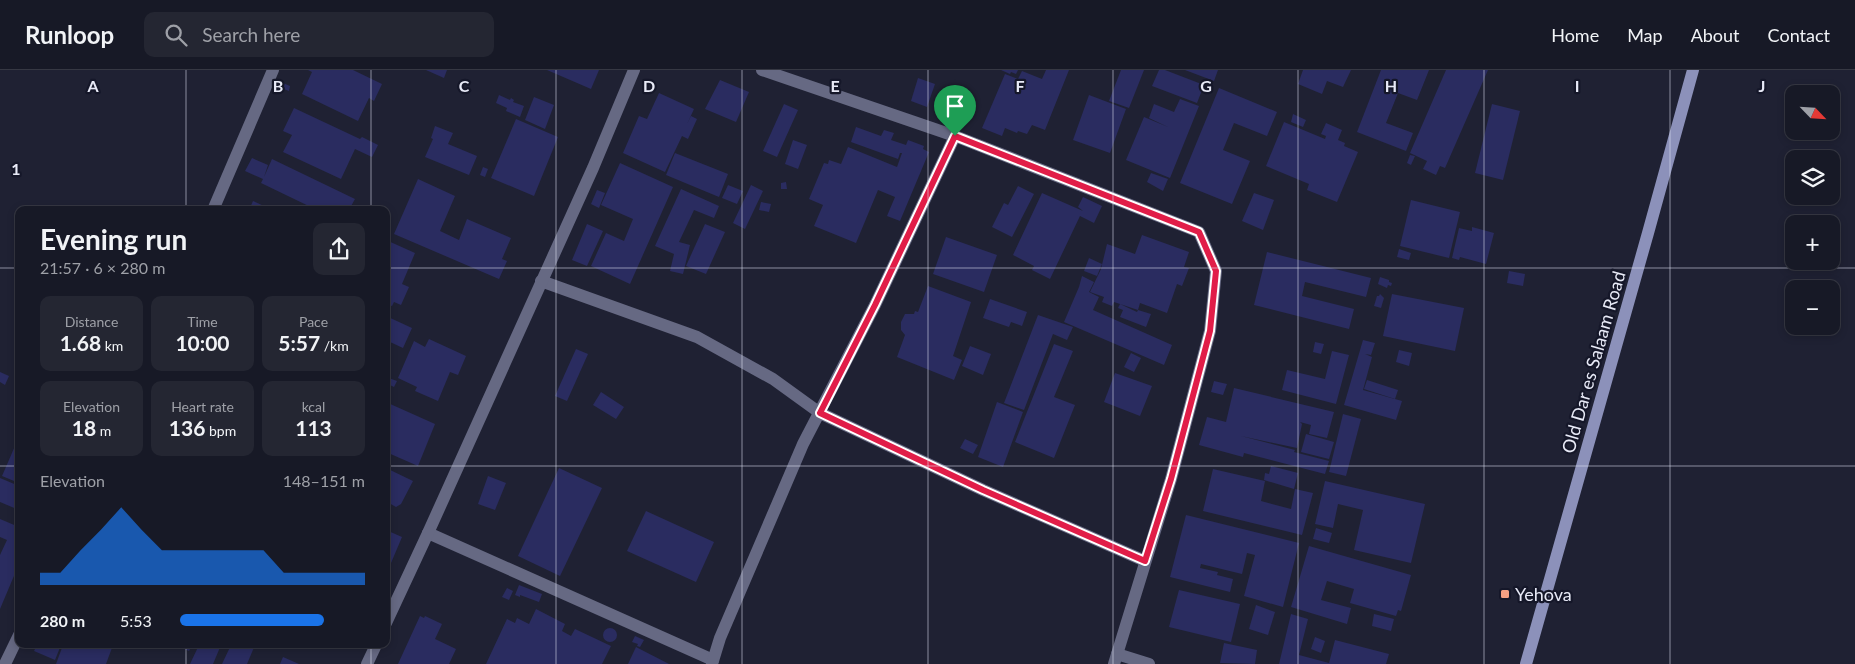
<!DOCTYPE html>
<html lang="en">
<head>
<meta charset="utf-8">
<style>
	body { margin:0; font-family:Lato,sans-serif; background:#242632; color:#f1f3f6; height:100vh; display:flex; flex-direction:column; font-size:19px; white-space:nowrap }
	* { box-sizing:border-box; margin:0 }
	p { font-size:16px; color:#9ea0a7 }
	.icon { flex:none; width:28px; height:28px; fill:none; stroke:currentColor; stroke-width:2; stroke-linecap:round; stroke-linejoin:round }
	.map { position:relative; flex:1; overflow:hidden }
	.details { position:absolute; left:15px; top:136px; width:375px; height:442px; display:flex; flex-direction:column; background:#171926; border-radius:10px; box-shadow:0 2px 8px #0003,0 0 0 1px #363843 }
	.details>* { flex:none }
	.needle { width:32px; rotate:115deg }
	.fabs { position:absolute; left:1785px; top:15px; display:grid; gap:10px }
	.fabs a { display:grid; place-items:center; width:55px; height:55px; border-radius:10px; background:#171926; box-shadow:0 2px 8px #0003,0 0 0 1px #363843; font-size:25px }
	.pin { position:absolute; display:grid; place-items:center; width:42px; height:42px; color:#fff; margin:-51px -21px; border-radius:50% 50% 50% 0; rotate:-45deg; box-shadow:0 0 5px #0007 }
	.pin .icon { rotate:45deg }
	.round { display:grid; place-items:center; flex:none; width:52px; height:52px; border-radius:10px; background:#242632 }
	.overview { display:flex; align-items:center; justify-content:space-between; height:85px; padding:0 25px }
	h1 { font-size:28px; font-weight:700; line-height:38px }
	.figures { display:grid; grid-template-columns:repeat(3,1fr); gap:8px; height:85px; padding:5px 25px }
	.figures div { display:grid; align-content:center; border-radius:10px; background:#242632; text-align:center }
	.figures b { font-size:21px; font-weight:700 }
	.figures small { font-size:14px; font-weight:400 }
	.figures p { font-size:14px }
	.chart { height:140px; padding:10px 25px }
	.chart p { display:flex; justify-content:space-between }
	.chart svg { width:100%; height:90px; margin-top:5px; fill:#1a73e8; opacity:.7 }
	ul { padding:0 25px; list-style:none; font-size:16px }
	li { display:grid; grid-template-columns:80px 60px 1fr; align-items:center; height:38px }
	li i { height:12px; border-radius:6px; background:#1a73e8 }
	header { display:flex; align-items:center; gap:30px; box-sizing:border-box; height:70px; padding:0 25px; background:#171926; border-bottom:1px solid #363843 }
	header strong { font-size:24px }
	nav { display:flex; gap:28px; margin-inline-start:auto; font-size:18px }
	.search { width:350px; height:45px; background:#242632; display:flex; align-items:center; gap:12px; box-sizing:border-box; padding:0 18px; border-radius:10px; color:#9ea0a7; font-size:19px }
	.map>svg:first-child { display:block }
	.building { fill:#2a2c60 }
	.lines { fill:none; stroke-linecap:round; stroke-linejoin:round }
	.minor { stroke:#666983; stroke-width:12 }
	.secondary { stroke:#8c91ba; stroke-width:12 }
	.route-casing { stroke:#fff; stroke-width:10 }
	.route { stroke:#e11d48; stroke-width:6 }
	.grid { fill:none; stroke:#e8eaf7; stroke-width:1; stroke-opacity:0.55 }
	.poi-dot { fill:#f39f83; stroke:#151729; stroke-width:2 }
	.labels { text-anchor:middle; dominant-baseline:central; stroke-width:4.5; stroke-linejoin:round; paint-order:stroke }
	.street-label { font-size:18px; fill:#e8eaf7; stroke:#151729 }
	.poi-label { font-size:18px; fill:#e8eaf7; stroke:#151729; text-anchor:start }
	.grid-label { font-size:16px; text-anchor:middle; font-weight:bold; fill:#e8eaf7; stroke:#151729; stroke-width:4.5; stroke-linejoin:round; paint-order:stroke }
</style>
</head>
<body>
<header>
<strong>Runloop</strong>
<div class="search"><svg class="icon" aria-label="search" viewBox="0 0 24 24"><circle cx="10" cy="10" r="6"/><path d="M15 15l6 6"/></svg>Search here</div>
<nav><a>Home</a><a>Map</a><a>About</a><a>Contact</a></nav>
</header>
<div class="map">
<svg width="1855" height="594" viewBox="0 0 1855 594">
	<rect width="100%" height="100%" fill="#1f2133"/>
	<!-- building -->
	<g class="building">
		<path d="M 308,0 L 353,0 L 382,14 L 374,31 L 369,28 L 358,51 L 302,24 L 312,2 Z"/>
		<path d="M 426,0 L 447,0 L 444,8 Z"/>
		<path d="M 547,0 L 599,0 L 591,19 Z"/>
		<path d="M 1001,0 L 1018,0 L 1016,4 L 1011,2 L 1010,4 Z"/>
		<path d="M 1046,0 L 1069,0 L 1045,60 L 1032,55 L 1027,64 L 1018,61 L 1017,63 L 1005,58 L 1002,66 L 982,58 L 1005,4 L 1018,9 L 1022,1 L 1042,9 Z"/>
		<path d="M 1121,0 L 1144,0 L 1129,38 L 1109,31 Z"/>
		<path d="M 1159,0 L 1165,0 L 1204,15 L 1197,33 L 1152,16 Z"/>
		<path d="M 1185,0 L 1218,0 L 1214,11 Z"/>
		<path d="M 1303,0 L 1351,0 L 1343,17 L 1327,11 L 1322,24 L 1298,14 Z"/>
		<path d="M 1381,0 L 1429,0 L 1417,30 L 1398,23 L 1386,53 L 1413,63 L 1406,81 L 1357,62 Z"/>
		<path d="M 1446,0 L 1488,0 L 1445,98 L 1440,96 L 1436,105 L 1423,99 L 1427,91 L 1410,83 Z"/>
		<path d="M 918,8 L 935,14 L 927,37 L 911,31 Z"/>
		<path d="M 720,10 L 749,22 L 736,52 L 705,39 Z"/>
		<path d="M 283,13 L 290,16 L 289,21 L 281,18 Z"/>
		<path d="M 1219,18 L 1277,42 L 1267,66 L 1234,53 L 1223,80 L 1250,91 L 1232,134 L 1180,113 Z"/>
		<path d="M 659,23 L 694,39 L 687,54 L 691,46 L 697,49 L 688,69 L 682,66 L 665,102 L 623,83 L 639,46 L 647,49 Z"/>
		<path d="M 499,25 L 510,30 L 511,28 L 514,30 L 513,32 L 524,36 L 520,47 L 506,41 L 507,38 L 496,33 Z"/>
		<path d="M 1089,25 L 1126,39 L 1110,83 L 1073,70 Z"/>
		<path d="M 534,27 L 554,35 L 545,59 L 525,50 Z"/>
		<path d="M 1180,29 L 1199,36 L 1170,108 L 1126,90 L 1144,47 L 1168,57 L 1149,48 L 1154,34 L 1174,42 Z"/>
		<path d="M 784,34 L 798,40 L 777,87 L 763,81 Z"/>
		<path d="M 1492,34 L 1520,41 L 1503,110 L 1475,103 Z"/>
		<path d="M 294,38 L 360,69 L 362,67 L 378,75 L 372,87 L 355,79 L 341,109 L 283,82 L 292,65 L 283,61 Z"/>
		<path d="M 1293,44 L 1306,50 L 1303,57 L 1291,52 Z"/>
		<path d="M 516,49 L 558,67 L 534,126 L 491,108 Z"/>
		<path d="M 1284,52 L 1325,69 L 1326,66 L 1321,64 L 1326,53 L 1342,60 L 1338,70 L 1345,73 L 1344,76 L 1358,82 L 1337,132 L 1307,120 L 1309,114 L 1266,96 Z"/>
		<path d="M 435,56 L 453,63 L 448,74 L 477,86 L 469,105 L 425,87 L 433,69 L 431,68 Z"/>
		<path d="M 856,57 L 881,66 L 884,60 L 894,63 L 891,70 L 906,75 L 908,70 L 924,76 L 923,79 L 929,82 L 900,151 L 887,146 L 895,127 L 878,120 L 856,173 L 814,156 L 823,135 L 809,129 L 824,93 L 828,94 L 829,90 L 841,94 L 848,77 L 897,97 L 902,83 L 900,83 L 898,89 L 851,72 Z"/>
		<path d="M 793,70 L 807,75 L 798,99 L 785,94 Z"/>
		<path d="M 675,83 L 728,104 L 719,127 L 666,105 Z"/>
		<path d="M 1410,85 L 1415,86 L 1411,95 L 1407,93 Z"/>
		<path d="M 252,88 L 268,95 L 264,107 L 272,89 L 355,129 L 350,138 L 354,140 L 317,140 L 261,113 L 263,109 L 245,101 Z"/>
		<path d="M 620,93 L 673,117 L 630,214 L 591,196 L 606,163 L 624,171 L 633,149 L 601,135 Z"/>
		<path d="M 483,97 L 488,99 L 485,107 L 480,105 Z"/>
		<path d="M 1151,103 L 1168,109 L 1163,121 L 1147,112 Z"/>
		<path d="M 418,109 L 455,126 L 440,161 L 459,170 L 467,149 L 511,168 L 502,189 L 507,191 L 499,209 L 394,164 Z"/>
		<path d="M 786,112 L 787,119 L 781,119 L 781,113 Z"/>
		<path d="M 728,115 L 743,121 L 737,134 L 722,128 Z"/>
		<path d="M 751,115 L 763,121 L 745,159 L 733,153 Z"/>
		<path d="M 1018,116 L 1034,124 L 1012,167 L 992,157 L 1004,133 L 1008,135 Z"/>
		<path d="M 681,119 L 719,136 L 714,148 L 694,140 L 679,172 L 690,175 L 683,204 L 670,201 L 674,184 L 655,176 Z"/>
		<path d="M 597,120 L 605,123 L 599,138 L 591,134 Z"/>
		<path d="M 1042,123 L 1083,141 L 1078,137 L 1083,127 L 1102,136 L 1094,153 L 1080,146 L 1050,209 L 1032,200 L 1034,196 L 1013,185 Z"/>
		<path d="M 1254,123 L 1274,130 L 1263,160 L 1242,151 Z"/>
		<path d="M 1411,130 L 1460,142 L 1449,188 L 1400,176 Z"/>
		<path d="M 253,131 L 273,140 L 249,140 Z"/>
		<path d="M 761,132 L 771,134 L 769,142 L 759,140 Z"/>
		<path d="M 587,154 L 603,161 L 587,196 L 572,190 Z"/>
		<path d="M 705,154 L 725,162 L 706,204 L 686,196 Z"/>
		<path d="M 1472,157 L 1494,163 L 1486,194 L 1460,187 L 1459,190 L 1452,188 L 1459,158 L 1472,161 Z"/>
		<path d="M 1142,165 L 1189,182 L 1184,197 L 1189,198 L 1182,216 L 1177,214 L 1167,243 L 1140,233 L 1138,240 L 1151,244 L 1146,257 L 1120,247 L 1123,240 L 1118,238 L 1120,234 L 1137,242 L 1138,240 L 1114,232 L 1112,236 L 1102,232 L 1104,227 L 1090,222 L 1101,199 L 1107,174 L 1135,184 Z"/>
		<path d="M 946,167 L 997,185 L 984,222 L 933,204 Z"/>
		<path d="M 386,170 L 415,183 L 402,214 L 409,217 L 401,235 L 394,232 L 392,236 L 386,234 Z"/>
		<path d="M 1399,179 L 1411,183 L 1409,190 L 1397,187 Z"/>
		<path d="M 1267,182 L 1371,208 L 1366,227 L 1305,212 L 1302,226 L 1354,239 L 1349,259 L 1254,235 Z"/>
		<path d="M 1089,188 L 1102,194 L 1097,206 L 1084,201 Z"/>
		<path d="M 1509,201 L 1525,204 L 1523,216 L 1507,213 Z"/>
		<path d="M 1082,206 L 1094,212 L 1089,222 L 1099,227 L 1093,240 L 1172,275 L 1164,295 L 1064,252 L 1079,217 Z"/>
		<path d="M 1380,207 L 1389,210 L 1389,212 L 1392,213 L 1391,216 L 1388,215 L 1387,218 L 1378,214 Z"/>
		<path d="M 928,216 L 971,232 L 953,286 L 962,290 L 954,310 L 897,287 L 905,265 L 901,260 L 901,252 L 905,244 L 914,244 L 915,241 L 918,242 Z"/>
		<path d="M 1380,224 L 1384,228 L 1381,238 L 1374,236 L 1377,226 L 1379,226 Z"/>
		<path d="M 1392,224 L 1464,238 L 1455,281 L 1383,266 Z"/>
		<path d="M 990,229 L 1027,242 L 1022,256 L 1011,252 L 1009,257 L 983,248 Z"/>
		<path d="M 1038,245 L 1073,257 L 1067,270 L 1053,264 L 1024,340 L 1004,333 Z"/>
		<path d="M 386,246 L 412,258 L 403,278 L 390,272 L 386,281 Z"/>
		<path d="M 429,269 L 466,286 L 458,305 L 450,302 L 438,331 L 415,321 L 417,317 L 398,308 L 414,271 L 425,277 Z"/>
		<path d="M 1363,270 L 1375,273 L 1371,285 L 1365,284 L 1372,287 L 1363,320 L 1402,331 L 1396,350 L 1344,335 Z"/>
		<path d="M 1315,272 L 1324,274 L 1321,284 L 1313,282 Z"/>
		<path d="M 1054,274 L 1073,281 L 1054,327 L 1075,335 L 1054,388 L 1015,372 Z"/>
		<path d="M 970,276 L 991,284 L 983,305 L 962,296 Z"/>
		<path d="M 576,279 L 588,284 L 567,331 L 555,326 Z"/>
		<path d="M 1399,280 L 1412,283 L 1409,296 L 1396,292 Z"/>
		<path d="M 1332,281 L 1349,285 L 1336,334 L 1282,320 L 1287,300 L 1325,309 Z"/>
		<path d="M 1131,283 L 1141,288 L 1134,302 L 1124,297 Z"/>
		<path d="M 0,302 L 9,306 L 5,315 L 0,312 Z"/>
		<path d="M 1115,303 L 1152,316 L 1140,346 L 1104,332 Z"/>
		<path d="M 386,307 L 397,311 L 394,317 L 386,313 Z"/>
		<path d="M 1367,310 L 1398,320 L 1395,329 L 1364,319 Z"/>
		<path d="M 1214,311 L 1227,314 L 1223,325 L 1211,322 Z"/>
		<path d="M 1234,318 L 1334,342 L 1327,368 L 1309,364 L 1311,355 L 1300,352 L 1302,354 L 1297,378 L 1241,366 L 1295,380 L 1294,382 L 1329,391 L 1325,404 L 1244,383 L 1243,387 L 1199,375 L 1207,347 L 1226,352 Z"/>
		<path d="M 601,322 L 624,337 L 616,349 L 593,335 Z"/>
		<path d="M 997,332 L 1023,342 L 1003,397 L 978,387 Z"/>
		<path d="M 388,333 L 435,354 L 418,396 L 386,382 L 386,337 Z"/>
		<path d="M 1343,344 L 1361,349 L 1346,406 L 1329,402 Z"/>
		<path d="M 1306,364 L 1334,372 L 1329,389 L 1301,382 Z"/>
		<path d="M 965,369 L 978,375 L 973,384 L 960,378 Z"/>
		<path d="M 15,376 L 19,378 L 19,413 L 2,406 Z"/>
		<path d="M 1271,396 L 1298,403 L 1294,419 L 1264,410 L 1265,403 L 1269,404 Z"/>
		<path d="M 386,398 L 413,411 L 401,434 L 396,437 L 389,433 L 386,440 Z"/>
		<path d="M 559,398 L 602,418 L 560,506 L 518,486 Z"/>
		<path d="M 1213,399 L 1265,411 L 1261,431 L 1291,439 L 1295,419 L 1313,423 L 1302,465 L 1203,441 Z"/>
		<path d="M 488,406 L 506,413 L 495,440 L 478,434 Z"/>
		<path d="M 0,408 L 19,416 L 19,440 L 0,432 Z"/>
		<path d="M 1325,411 L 1425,434 L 1411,493 L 1354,480 L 1363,440 L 1338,434 L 1333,458 L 1315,454 Z"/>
		<path d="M 646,441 L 714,472 L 696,512 L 627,481 Z"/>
		<path d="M 1186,445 L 1299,473 L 1283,537 L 1244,526 L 1255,485 L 1247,483 L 1242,504 L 1201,494 L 1200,498 L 1218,502 L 1217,505 L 1233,509 L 1230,522 L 1170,507 Z"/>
		<path d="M 0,449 L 19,457 L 19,494 L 0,539 L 0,485 L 7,470 L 0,467 Z"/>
		<path d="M 1316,458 L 1332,463 L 1329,473 L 1313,469 Z"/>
		<path d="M 386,460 L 402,467 L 391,493 L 386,490 Z"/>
		<path d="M 1309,476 L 1411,505 L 1401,541 L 1398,540 L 1396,546 L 1350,533 L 1354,519 L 1327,511 L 1321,530 L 1351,538 L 1347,554 L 1291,537 Z"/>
		<path d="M 519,515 L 542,524 L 539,532 L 520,525 L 520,527 L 515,525 Z"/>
		<path d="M 507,518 L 513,521 L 509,530 L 502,527 Z"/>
		<path d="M 1179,520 L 1240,534 L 1231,572 L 1169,557 Z"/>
		<path d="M 1256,535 L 1275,542 L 1268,565 L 1249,559 Z"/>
		<path d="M 536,539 L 565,554 L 562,561 L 571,566 L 575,559 L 611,576 L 602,594 L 486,594 L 507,549 L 515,553 L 517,548 L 529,554 Z"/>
		<path d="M 1291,544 L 1308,549 L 1299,585 L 1329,593 L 1335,570 L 1389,584 L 1386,594 L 1279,594 Z"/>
		<path d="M 1374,544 L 1394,549 L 1391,561 L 1372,556 Z"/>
		<path d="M 420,546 L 424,548 L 425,546 L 442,554 L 435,569 L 456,579 L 449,594 L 398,594 Z"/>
		<circle cx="610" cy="565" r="7"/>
		<path d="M 635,566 L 644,570 L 640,577 L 637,576 L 638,574 L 632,572 Z"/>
		<path d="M 1315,567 L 1325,571 L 1321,583 L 1311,579 Z"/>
		<path d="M 1224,573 L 1257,580 L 1255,594 L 1220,593 Z"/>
		<path d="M 37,575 L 61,575 L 55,590 L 34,581 Z"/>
		<path d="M 63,575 L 113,575 L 106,594 L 56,594 Z"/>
		<path d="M 175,575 L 192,575 L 189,581 Z"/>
		<path d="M 199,575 L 221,575 L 213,594 L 190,594 Z"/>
		<path d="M 231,575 L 255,575 L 247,594 L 222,594 Z"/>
		<path d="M 636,577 L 669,594 L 628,594 Z"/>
		<path d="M 283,587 L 299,594 L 280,594 Z"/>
	</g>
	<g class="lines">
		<!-- minor -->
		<g class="minor">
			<path d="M 762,0 L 955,66 L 1199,162 L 1216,201 L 1210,261 L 1171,409 L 1114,594"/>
			<path d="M 213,140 L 273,0"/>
			<path d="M 541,211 L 697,267 L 773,309 L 820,343 L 983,420 L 1145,491"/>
			<path d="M 428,463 L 713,590"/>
			<path d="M 386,553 L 428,463 L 593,98 L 634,0"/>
			<path d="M 1117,584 L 1149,594"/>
			<path d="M 5,594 L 19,565"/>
			<path d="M 367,594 L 376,575"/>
			<path d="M 712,594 L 720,568 L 803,374 L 875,235 L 955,66"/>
		</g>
		<!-- secondary -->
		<path class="secondary" d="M 1526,594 L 1648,163 L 1693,0"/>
	</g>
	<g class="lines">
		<defs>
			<path id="route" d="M 955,66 L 1199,162 L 1216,201 L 1210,261 L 1171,409 L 1145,491 L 983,420 L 820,343 L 875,235 Z"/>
		</defs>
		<!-- route casing -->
		<use href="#route" class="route-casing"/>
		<!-- route -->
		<use href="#route" class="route"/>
	</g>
	<!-- grid -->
	<path class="grid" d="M 186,0 L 186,140M 371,0 L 371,140M 556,0 L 556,594M 742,0 L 742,594M 928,0 L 928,594M 1113,0 L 1113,594M 1298,0 L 1298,594M 1484,0 L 1484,594M 1670,0 L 1670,594M 0,198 L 19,198M 386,198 L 1855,198M 0,396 L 19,396M 386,396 L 1855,396M 186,575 L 186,594M 371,575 L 371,594"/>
	<!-- markers -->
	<rect class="poi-dot" x="1500" y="519" width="10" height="10" rx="2.5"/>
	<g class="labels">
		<!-- street labels -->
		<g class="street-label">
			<text transform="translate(1593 292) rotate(-74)">Old Dar es Salaam Road</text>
		</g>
		<!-- poi labels -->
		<g class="poi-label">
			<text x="1515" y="524">Yehova</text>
		</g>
	</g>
	<g class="grid-label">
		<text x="93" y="22">A</text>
		<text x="278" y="22">B</text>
		<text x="464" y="22">C</text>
		<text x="649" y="22">D</text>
		<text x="835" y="22">E</text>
		<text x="1020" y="22">F</text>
		<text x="1206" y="22">G</text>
		<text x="1391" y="22">H</text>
		<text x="1577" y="22">I</text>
		<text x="1762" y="22">J</text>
		<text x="16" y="105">1</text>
	</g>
</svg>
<div class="fabs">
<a><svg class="needle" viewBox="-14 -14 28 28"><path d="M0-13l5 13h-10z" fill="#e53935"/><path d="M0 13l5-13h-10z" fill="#9ea0a7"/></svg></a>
<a><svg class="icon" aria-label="layers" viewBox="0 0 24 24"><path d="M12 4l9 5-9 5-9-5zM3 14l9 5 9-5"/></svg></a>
<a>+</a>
<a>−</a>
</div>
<div class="pin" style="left:955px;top:66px;background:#1e9e55"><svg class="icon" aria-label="arrive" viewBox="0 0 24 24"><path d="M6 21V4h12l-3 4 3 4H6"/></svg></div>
<section class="details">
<div class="overview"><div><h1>Evening run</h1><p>21:57 · 6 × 280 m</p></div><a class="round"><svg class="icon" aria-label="share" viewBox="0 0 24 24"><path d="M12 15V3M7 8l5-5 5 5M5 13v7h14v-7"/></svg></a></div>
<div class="figures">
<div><p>Distance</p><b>1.68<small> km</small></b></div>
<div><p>Time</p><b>10:00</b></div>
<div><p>Pace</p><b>5:57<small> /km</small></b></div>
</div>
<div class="figures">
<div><p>Elevation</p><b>18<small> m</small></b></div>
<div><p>Heart rate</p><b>136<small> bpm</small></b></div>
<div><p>kcal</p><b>113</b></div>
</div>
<div class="chart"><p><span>Elevation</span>148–151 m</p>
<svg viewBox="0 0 160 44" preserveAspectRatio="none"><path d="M0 44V38L10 38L20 27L30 17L40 6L50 17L60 27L70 27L80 27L90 27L100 27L110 27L120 38L130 38L140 38L150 38L160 38V44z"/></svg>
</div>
<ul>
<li><b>280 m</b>5:53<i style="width:78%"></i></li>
</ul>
</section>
</div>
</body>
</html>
